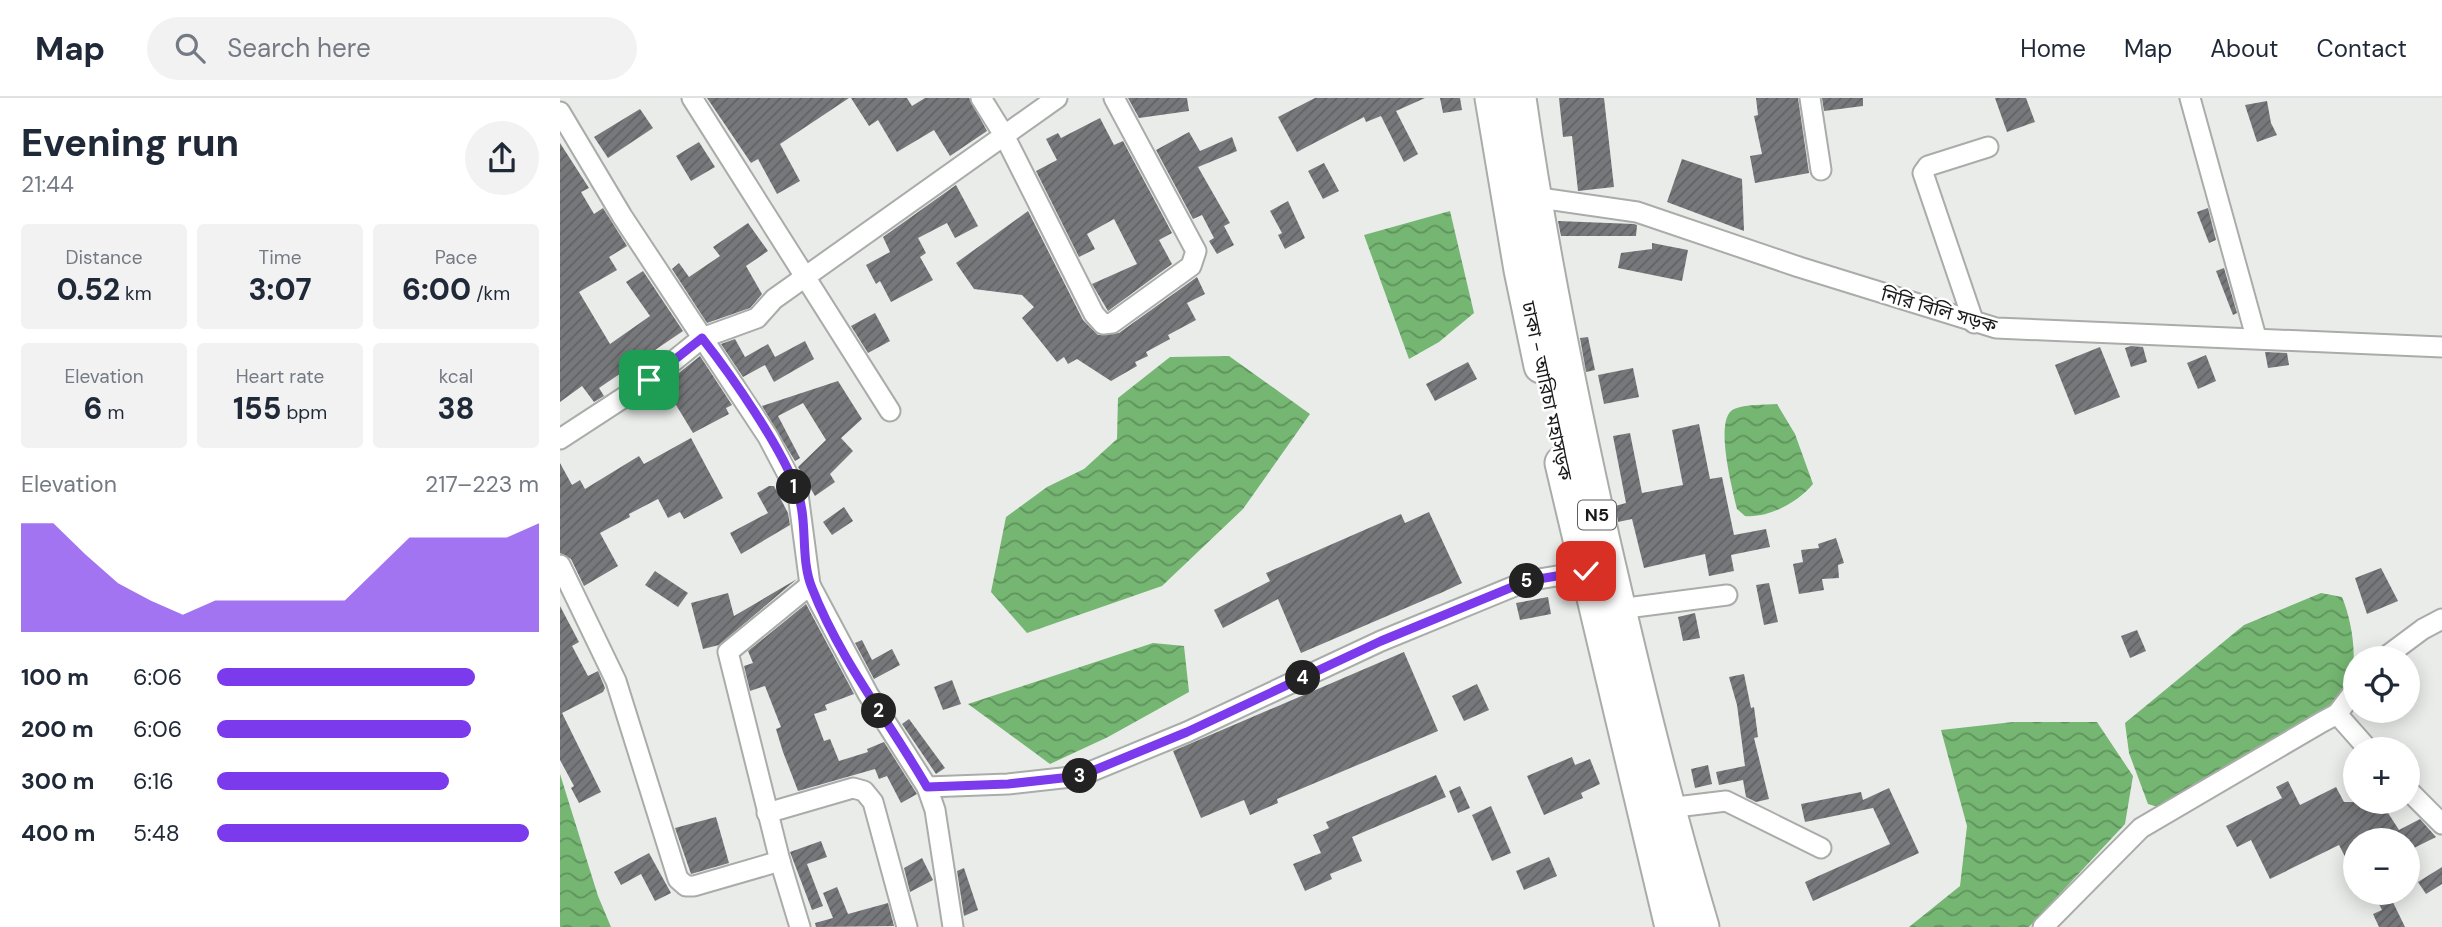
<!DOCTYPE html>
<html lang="en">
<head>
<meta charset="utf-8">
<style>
	body { margin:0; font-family:"DM Sans","Noto Sans Bengali",sans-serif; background:#f2f2f3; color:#1f2937; height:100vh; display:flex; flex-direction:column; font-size:26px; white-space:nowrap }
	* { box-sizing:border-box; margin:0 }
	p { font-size:23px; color:#747a83 }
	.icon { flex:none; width:38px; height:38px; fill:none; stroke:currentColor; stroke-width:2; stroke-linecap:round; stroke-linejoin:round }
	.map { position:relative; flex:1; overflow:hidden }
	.details { display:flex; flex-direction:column; background:#fff; width:560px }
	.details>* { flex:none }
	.fabs { position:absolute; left:1783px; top:548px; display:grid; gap:14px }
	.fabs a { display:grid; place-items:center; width:77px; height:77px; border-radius:50%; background:#fff; box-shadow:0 4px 18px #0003; font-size:35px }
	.pin { position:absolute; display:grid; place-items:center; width:60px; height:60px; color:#fff; margin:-30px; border-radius:14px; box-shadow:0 4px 10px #0006 }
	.km { position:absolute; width:35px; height:35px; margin:-18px; border-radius:50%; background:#222; color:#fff; font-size:19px; line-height:35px; text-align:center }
	.round { display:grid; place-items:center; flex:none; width:74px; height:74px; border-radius:37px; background:#f2f2f3 }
	.overview { display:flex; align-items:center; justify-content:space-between; height:119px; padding:0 21px }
	h1 { font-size:38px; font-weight:800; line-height:52px }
	.metrics { display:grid; grid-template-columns:repeat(3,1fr); gap:10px; height:119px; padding:7px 21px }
	.metrics div { display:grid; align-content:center; border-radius:7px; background:#f2f2f3; text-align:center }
	.metrics b { font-size:30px; font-weight:800 }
	.metrics small { font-size:19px; font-weight:400 }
	.metrics p { font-size:19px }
	.chart { height:196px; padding:14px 21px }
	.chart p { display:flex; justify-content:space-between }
	.chart svg { width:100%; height:126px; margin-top:7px; fill:#7c3aed; opacity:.7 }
	ul { padding:0 21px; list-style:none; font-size:23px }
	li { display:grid; grid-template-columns:112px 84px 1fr; align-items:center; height:52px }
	li i { height:18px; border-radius:9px; background:#7c3aed }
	header { display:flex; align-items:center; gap:42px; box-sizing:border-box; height:98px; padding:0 35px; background:#fff; border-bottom:2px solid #e0e1e3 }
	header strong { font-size:33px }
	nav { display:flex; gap:38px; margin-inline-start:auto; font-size:24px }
	.search { width:490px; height:63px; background:#f2f2f3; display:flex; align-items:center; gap:18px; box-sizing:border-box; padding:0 24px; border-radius:38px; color:#747a83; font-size:26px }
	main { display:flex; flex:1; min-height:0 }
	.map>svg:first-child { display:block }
	.water { fill:url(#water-waves) }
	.building { fill:url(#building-hatch) }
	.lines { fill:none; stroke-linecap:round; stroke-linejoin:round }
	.minor-casing { stroke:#a9aca9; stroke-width:23 }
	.trunk-casing { stroke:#a9aca9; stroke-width:37 }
	.minor { stroke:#fff; stroke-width:19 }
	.trunk { stroke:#fff; stroke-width:33 }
	.route-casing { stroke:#fff; stroke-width:14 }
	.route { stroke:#7c3aed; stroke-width:9 }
	.labels { text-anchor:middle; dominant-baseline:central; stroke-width:5; stroke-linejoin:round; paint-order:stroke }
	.shield { fill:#fff; stroke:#5e5f5e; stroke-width:2 }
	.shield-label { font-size:18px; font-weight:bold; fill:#191a19 }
	.street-label { font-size:19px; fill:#191a19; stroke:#fff }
</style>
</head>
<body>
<header>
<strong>Map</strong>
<div class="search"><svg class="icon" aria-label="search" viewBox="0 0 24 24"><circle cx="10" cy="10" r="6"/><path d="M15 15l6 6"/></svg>Search here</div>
<nav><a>Home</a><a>Map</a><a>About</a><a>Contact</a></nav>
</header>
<main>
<section class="details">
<div class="overview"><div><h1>Evening run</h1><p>21:44</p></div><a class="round"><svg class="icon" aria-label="share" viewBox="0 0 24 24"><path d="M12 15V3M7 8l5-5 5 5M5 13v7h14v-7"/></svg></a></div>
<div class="metrics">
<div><p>Distance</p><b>0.52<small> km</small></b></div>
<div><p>Time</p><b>3:07</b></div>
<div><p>Pace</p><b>6:00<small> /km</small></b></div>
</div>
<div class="metrics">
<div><p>Elevation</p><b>6<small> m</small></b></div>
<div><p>Heart rate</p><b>155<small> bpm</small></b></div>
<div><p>kcal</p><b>38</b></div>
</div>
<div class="chart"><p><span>Elevation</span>217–223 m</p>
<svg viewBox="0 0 160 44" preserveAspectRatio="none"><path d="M0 44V6L10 6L20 17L30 27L40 33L50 38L60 33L70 33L80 33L90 33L100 33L110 22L120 11L130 11L140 11L150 11L160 6V44z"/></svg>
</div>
<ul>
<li><b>100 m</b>6:06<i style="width:80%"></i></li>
<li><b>200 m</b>6:06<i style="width:79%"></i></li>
<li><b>300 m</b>6:16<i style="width:72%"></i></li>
<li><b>400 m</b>5:48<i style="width:97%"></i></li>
</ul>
</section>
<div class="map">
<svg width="1882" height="829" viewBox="0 0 1882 829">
	<defs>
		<pattern id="water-waves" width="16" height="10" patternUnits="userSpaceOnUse" patternTransform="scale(1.75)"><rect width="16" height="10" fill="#75b672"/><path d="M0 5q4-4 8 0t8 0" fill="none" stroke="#5f935d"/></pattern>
		<pattern id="building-hatch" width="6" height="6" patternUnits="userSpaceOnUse" patternTransform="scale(1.75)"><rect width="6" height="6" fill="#77787b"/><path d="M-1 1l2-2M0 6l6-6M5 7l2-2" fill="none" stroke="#616264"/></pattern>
	</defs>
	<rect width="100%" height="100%" fill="#eaecea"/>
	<!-- water -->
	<g class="water">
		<path d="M 890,113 L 914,215 L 879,244 L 849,261 L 804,137 Z"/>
		<path d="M 669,258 L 750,316 L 683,411 L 602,488 L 467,535 L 431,494 L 446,419 L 487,389 L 524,371 L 557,341 L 558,300 L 610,259 Z"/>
		<path d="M 1217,306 L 1235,336 L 1253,386 C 1238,404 1210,420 1185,418 L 1177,411 C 1173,393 1153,320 1174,311 C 1185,306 1205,307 1217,306 Z"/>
		<path d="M 1761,495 L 1782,499 C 1792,523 1801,570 1785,593 C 1758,632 1649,685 1604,711 L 1588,706 L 1569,655 L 1565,625 L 1684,527 Z"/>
		<path d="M 593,545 L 624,548 L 629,594 L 548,639 L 490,666 L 408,606 Z"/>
		<path d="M 1453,624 L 1537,624 L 1573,678 L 1565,726 L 1469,829 L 1349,829 L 1400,788 L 1407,728 L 1381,632 Z"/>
		<path d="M 0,676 L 38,798 L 51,829 L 0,829 Z"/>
	</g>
	<!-- building -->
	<g class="building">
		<path d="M 147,0 L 289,0 L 220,46 L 240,83 L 217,96 L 198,61 L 191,65 Z"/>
		<path d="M 291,0 L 347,0 L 352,8 L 365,0 L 409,0 L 427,33 L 390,58 L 374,32 L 337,54 L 318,22 L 309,28 Z"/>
		<path d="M 568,0 L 627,0 L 629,13 L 579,20 Z"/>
		<path d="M 755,0 L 865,0 L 836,13 L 858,56 L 844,64 L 821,18 L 806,24 L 804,19 L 737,54 L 718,19 Z"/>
		<path d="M 880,0 L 900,0 L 902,12 L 883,15 Z"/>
		<path d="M 999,0 L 1044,0 L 1054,89 L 1018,93 L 1012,38 L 1003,39 Z"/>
		<path d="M 1196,0 L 1238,0 L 1249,75 L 1195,85 L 1190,58 L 1202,56 L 1194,18 L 1198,17 Z"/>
		<path d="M 1262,0 L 1303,0 L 1303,8 L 1264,13 Z"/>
		<path d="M 1435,0 L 1466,0 L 1475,24 L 1447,34 Z"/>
		<path d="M 1707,3 L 1711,25 L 1717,37 L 1697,44 L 1685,7 Z"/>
		<path d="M 80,11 L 93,30 L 48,60 L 34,39 Z"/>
		<path d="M 540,20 L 554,47 L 563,43 L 612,135 L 599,142 L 612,166 L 548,213 L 532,186 L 577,166 L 554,121 L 527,136 L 535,151 L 519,159 L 476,73 L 497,62 L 486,41 L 498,35 L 501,40 Z"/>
		<path d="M 629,34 L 640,53 L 672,39 L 677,53 L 638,69 L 670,125 L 664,128 L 674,147 L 657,156 L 649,143 L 654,140 L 642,117 L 633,121 L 596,52 Z"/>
		<path d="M 139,44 L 155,69 L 131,83 L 116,58 Z"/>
		<path d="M 0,45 L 29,90 L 21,94 L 34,116 L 43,110 L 67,148 L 49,159 L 57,172 L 19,194 L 50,246 L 90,218 L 66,184 L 83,173 L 123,233 L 39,290 L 44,298 L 34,304 L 22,288 L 0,304 Z"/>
		<path d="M 1122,61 L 1182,81 L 1184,133 L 1107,104 Z"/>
		<path d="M 764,65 L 779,93 L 763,101 L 748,73 Z"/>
		<path d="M 396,87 L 418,128 L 395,140 L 387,125 L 358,140 L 366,155 L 360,159 L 373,182 L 331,204 L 320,183 L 316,186 L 306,167 L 330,154 L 323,139 Z"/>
		<path d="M 728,103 L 745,140 L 725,151 L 718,137 L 722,135 L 710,113 Z"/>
		<path d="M 1648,110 L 1656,142 L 1649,145 L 1637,114 Z"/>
		<path d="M 468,113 L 523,222 L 538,237 L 559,235 L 637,179 L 645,196 L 627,205 L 636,222 L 608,237 L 610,241 L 586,254 L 588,258 L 575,264 L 577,268 L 551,283 L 517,261 L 508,266 L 504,259 L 497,264 L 462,220 L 474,209 L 462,197 L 414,191 L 396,165 Z"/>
		<path d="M 998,123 L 1074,126 L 1077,127 L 1076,138 L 1001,138 Z"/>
		<path d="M 188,125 L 208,153 L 186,168 L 202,196 L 190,210 L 147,225 L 112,171 L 119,165 L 129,179 L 160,158 L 153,149 Z"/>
		<path d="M 1092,145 L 1128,152 L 1122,183 L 1058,170 L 1061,155 L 1092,151 Z"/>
		<path d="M 1664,170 L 1677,215 L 1673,217 L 1656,173 Z"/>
		<path d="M 315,215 L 330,243 L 308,255 L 291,228 Z"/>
		<path d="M 1028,239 L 1035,272 L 1026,274 L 1020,240 Z"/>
		<path d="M 175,241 L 185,259 L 208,246 L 215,259 L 245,243 L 254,261 L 214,284 L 205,267 L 183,279 L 161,246 Z"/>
		<path d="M 1571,248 L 1583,249 L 1587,264 L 1571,269 L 1565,250 Z"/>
		<path d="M 1540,249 L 1560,299 L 1515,317 L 1495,267 Z"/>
		<path d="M 1705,254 L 1727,255 L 1729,267 L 1708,270 Z"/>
		<path d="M 1646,257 L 1656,283 L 1638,291 L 1627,265 Z"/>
		<path d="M 140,258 L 172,307 L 166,310 L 169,316 L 133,335 L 104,287 Z"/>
		<path d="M 908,264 L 917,281 L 875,303 L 866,286 Z"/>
		<path d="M 1073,270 L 1079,299 L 1044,306 L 1038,277 Z"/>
		<path d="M 278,283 L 302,321 L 281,340 L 293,353 L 270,376 L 275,384 L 255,398 L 238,369 L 266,342 L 243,305 L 218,318 L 240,360 L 235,363 L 202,308 Z"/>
		<path d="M 1139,326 L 1150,381 L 1162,379 L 1174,437 L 1206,431 L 1210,449 L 1171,457 L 1174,473 L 1149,478 L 1145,456 L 1084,470 L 1072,421 L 1058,424 L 1055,408 L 1066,405 L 1053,338 L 1070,335 L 1082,395 L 1123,387 L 1112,332 Z"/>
		<path d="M 131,340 L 163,400 L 124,421 L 120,414 L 108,420 L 98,401 L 69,416 L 70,419 L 40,435 L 58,468 L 24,488 L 11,461 L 0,455 L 0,365 L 12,387 L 20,382 L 25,391 L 79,358 L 84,366 Z"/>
		<path d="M 209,388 L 214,388 L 228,415 L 230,427 L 181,456 L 170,435 L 208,415 L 197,395 Z"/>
		<path d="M 284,409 L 293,423 L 272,437 L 263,424 Z"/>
		<path d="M 869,414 L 902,485 L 883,494 L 741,555 L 718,501 L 663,530 L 654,512 L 710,483 L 706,475 L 841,416 L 845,425 Z"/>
		<path d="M 1276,440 L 1284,465 L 1278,467 L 1279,480 L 1262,481 L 1264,492 L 1239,496 L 1233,466 L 1243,464 L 1241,452 L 1259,450 L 1258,446 Z"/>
		<path d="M 1821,470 L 1838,503 L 1807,516 L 1795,480 Z"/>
		<path d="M 95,473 L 128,495 L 118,509 L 85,487 Z"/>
		<path d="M 237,481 L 159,547 L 143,551 L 131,505 L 168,495 L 174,518 Z"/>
		<path d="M 1209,485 L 1218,524 L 1204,527 L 1196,487 Z"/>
		<path d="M 988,499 L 991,516 L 960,522 L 956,505 Z"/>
		<path d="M 246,506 L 294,596 L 265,607 L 267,612 L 254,616 L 264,643 L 270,641 L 279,663 L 308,654 L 307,651 L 324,644 L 357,696 L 341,705 L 327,678 L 319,681 L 315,671 L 238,693 L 223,654 L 216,631 L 221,629 L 205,588 L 190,593 L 184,568 L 193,565 L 188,553 Z"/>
		<path d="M 0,508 L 19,544 L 12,548 L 28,578 L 38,573 L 45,590 L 43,594 L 2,615 L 41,694 L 19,705 L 11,690 L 14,688 L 0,662 Z"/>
		<path d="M 1135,515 L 1140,540 L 1123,543 L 1118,519 Z"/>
		<path d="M 1577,532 L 1586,553 L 1570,560 L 1561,538 Z"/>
		<path d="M 302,542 L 312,562 L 332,551 L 340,567 L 314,581 L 295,545 Z"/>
		<path d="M 844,554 L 878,633 L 717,701 L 718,705 L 690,717 L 684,702 L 641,720 L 613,653 Z"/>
		<path d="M 1184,576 L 1191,610 L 1194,609 L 1198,639 L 1194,640 L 1209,701 L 1196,704 L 1186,699 L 1183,682 L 1159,687 L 1156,674 L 1185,668 L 1177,607 L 1169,579 Z"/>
		<path d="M 392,582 L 401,606 L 383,612 L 374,589 Z"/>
		<path d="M 917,586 L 929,612 L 904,623 L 892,598 Z"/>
		<path d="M 349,621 L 385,670 L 376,676 L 342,626 Z"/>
		<path d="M 1012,659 L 1015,667 L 1030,661 L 1040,686 L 1021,695 L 1023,700 L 984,717 L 967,678 Z"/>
		<path d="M 1148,667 L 1152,686 L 1135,690 L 1131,671 Z"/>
		<path d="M 876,677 L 886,699 L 792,739 L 802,763 L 770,776 L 772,781 L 745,793 L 733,766 L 761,755 L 753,737 L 769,730 L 766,724 Z"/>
		<path d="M 1728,683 L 1740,707 L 1776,689 L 1784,704 L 1821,704 L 1839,732 L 1860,721 L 1876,739 L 1848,753 L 1848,742 L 1796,742 L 1796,780 L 1779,747 L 1710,781 L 1691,742 L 1677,749 L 1666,728 L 1722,700 L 1716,689 Z"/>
		<path d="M 900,688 L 910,710 L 898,715 L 889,693 Z"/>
		<path d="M 1329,690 L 1359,755 L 1253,803 L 1245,784 L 1330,746 L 1313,710 L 1245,724 L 1241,706 L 1301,694 L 1303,702 Z"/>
		<path d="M 931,708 L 951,755 L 932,763 L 912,717 Z"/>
		<path d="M 156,719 L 169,765 L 131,776 L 115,730 Z"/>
		<path d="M 261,743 L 267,759 L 247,766 L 263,808 L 252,812 L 230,754 Z"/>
		<path d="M 89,755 L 111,795 L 95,803 L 81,776 L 61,787 L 54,774 Z"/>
		<path d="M 989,759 L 997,778 L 964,792 L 956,773 Z"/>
		<path d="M 362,760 L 373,782 L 350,794 L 344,770 Z"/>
		<path d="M 1882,769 L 1882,786 L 1866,796 L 1858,784 Z"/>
		<path d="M 404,770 L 418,812 L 404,818 L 397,773 Z"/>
		<path d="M 277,789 L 288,816 L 328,805 L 334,828 L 256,829 L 255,825 L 273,820 L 263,795 Z"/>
		<path d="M 1813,794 L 1828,794 L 1845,829 L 1819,829 L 1813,816 L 1822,812 Z"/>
	</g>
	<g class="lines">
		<defs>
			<g id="minor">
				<path d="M 132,0 L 330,313"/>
				<path d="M 421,0 L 444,37 L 534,216 L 543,226 L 552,225 L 631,168 L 636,153 L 554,0"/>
				<path d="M 1250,0 L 1261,72"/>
				<path d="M 1630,0 L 1696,239"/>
				<path d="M 0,14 L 62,118 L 208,339 L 238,396 L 250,487"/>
				<path d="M 973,99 L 1077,114 L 1239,169 L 1436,230 L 1882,249"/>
				<path d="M 1414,225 L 1363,75 L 1368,68 L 1428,49"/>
				<path d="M 0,341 L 89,283 L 142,240 L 197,220 L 214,201 L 497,0"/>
				<path d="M 0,467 L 56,583 L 118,781 L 126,788 L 134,788 L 220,763 L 168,554 L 250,487 L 308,596 L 367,689 L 448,686 L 520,678 L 627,634 L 821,543 L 967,483 L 1026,473"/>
				<path d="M 1059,511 L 1167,497"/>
				<path d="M 1824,560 L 1863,531 L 1882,521"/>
				<path d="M 1777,616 L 1796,591"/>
				<path d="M 367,689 L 375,712 L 393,829"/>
				<path d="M 1848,692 L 1882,726"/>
				<path d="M 1108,710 L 1166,703 L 1261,750"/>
				<path d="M 207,715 L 293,690 L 304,693 L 313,704 L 347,829"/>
				<path d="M 220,763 L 240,829"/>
				<path d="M 1483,829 L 1581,730 L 1762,624 L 1777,616 L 1808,651"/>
			</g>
			<g id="trunk">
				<path d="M 932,0 L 961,172 L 981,268"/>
				<path d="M 959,0 C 980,149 1010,296 1043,443 C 1073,573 1104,702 1142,829"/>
				<path d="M 1002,365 L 1112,829"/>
			</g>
		</defs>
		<!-- minor casing -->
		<use href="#minor" class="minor-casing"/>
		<!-- trunk casing -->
		<use href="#trunk" class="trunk-casing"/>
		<!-- minor -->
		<use href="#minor" class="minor"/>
		<!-- trunk -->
		<use href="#trunk" class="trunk"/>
	</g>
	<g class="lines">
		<defs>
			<path id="route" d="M 89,282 L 142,240 C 172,278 222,350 238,395 C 248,425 240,461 252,490 C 280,562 329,623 367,689 L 448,686 L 520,678 L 627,634 L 821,543 L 967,483 L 1026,473"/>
		</defs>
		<!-- route casing -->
		<use href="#route" class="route-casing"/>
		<!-- route -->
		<use href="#route" class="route"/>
	</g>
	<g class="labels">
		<!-- shield labels -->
		<rect class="shield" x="1018" y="402.5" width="38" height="29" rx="5"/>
		<g class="shield-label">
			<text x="1037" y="417">N5</text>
		</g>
		<!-- street labels -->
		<g class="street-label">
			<text transform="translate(1379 212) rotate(16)">নিরি বিলি সড়ক</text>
			<text transform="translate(987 293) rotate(78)">ঢাকা - আরিচা মহাসড়ক</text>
		</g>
	</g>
</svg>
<div class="fabs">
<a><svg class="icon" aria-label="locate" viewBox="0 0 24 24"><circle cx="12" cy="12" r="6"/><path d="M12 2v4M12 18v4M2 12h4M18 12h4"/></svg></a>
<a>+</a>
<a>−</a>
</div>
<div class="pin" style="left:89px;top:282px;background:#1e9e55"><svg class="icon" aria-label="arrive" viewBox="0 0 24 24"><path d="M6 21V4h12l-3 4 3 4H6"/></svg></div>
<div class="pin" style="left:1026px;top:473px;background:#d93025"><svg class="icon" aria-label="check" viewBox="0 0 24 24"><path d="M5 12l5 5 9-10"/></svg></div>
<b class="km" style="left:234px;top:389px">1</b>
<b class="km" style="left:319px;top:613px">2</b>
<b class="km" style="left:520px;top:678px">3</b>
<b class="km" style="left:743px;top:580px">4</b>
<b class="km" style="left:967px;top:483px">5</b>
</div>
</main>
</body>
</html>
